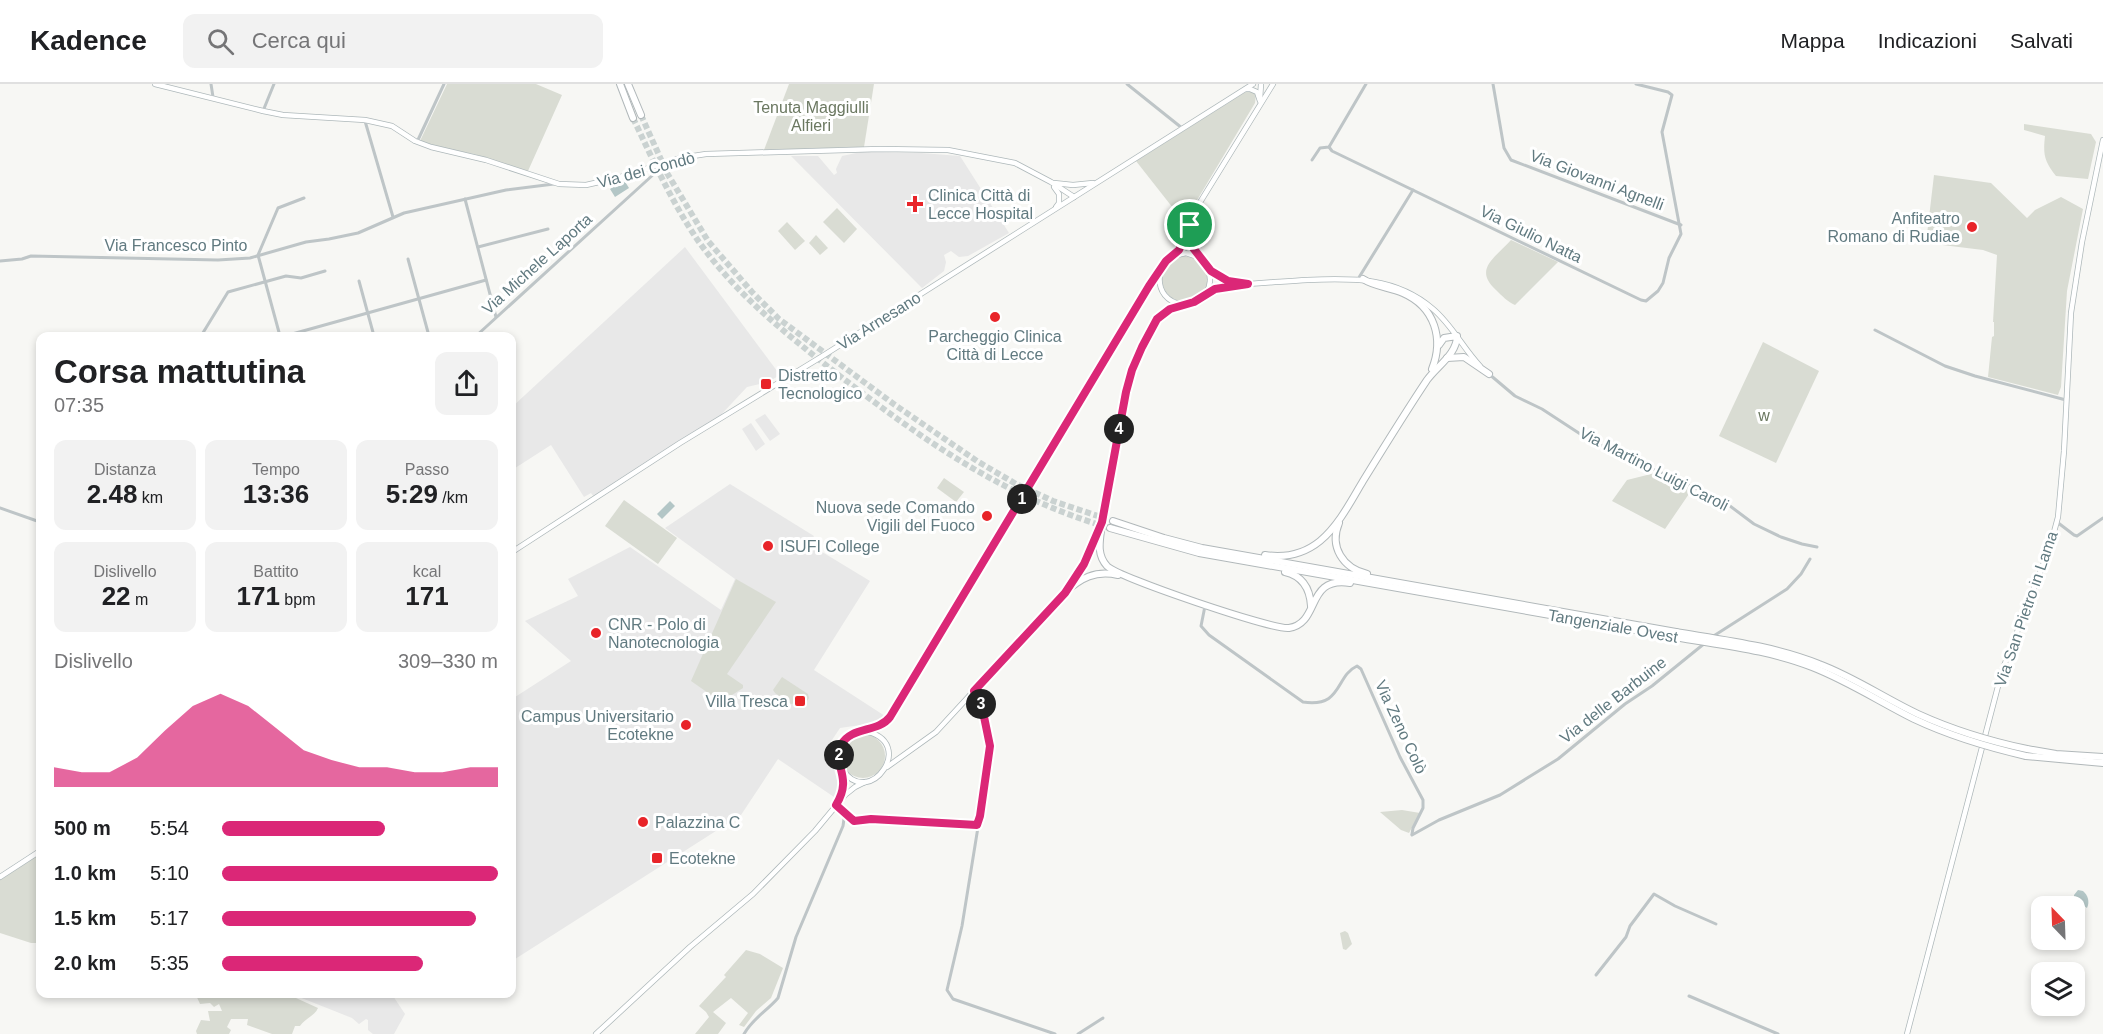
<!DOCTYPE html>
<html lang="it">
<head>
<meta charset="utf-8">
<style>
	body { margin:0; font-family:Arial,sans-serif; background:#f2f2f2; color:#202124; height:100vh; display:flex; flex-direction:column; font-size:22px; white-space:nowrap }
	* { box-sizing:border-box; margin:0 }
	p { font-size:20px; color:#757577 }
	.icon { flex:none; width:33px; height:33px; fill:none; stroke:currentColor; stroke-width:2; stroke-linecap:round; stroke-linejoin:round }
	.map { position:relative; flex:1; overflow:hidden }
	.panel { position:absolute; left:36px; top:248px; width:480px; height:666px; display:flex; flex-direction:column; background:#fff; border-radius:12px; box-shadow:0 3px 9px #0003 }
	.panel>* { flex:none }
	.needle { width:39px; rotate:337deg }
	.tools { position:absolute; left:2031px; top:812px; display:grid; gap:12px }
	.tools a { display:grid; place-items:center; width:54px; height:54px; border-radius:12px; background:#fff; box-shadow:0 3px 9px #0003; font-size:30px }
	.pin { position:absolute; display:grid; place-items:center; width:51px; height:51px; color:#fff; margin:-26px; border:3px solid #fff; border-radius:50%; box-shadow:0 2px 6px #0007 }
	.km { position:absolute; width:30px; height:30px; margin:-15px; border-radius:50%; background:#222; color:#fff; font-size:16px; line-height:30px; text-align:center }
	.round { display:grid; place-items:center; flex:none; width:63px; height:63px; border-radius:12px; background:#f2f2f2 }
	.summary { display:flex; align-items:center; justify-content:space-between; height:102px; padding:0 18px }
	h1 { font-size:33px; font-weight:700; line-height:45px }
	.metrics { display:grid; grid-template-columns:repeat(3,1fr); gap:9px; height:102px; padding:6px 18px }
	.metrics div { display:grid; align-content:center; border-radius:12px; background:#f2f2f2; text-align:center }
	.metrics b { font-size:26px; font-weight:700 }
	.metrics small { font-size:16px; font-weight:400 }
	.metrics p { font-size:16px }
	.chart { height:168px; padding:12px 18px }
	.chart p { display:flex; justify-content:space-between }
	.chart svg { width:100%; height:108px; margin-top:6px; fill:#db2777; opacity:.7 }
	ul { padding:0 18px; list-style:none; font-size:20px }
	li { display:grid; grid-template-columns:96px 72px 1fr; align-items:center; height:45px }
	li i { height:15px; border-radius:8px; background:#db2777 }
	header { display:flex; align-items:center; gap:36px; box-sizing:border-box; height:84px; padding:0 30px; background:#fff; border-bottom:2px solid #e0e0e0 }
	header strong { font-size:28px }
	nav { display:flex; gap:33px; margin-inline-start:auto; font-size:21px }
	.search { width:420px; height:54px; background:#f2f2f2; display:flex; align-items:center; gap:15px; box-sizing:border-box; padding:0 21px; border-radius:12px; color:#757577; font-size:22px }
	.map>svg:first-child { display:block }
	.built { fill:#e8e8e8 }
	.green { fill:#d9dcd3 }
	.water { fill:#b3c6c6 }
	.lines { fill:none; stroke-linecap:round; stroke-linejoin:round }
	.highway-tunnel { stroke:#cad2d1; stroke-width:6; stroke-dasharray:6 3; stroke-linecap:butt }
	.secondary-casing { stroke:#aeb8ba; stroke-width:6 }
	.highway-casing { stroke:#b1b8ba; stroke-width:8 }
	.street { stroke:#bec5c7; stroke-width:3 }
	.secondary { stroke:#fff; stroke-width:4.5 }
	.highway { stroke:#fff; stroke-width:6 }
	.highway-bridge-casing { stroke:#b1b8ba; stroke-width:8; stroke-linecap:butt }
	.highway-bridge { stroke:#fff; stroke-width:6 }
	.route-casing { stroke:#fff; stroke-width:12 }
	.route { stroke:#db2777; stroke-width:8 }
	.poi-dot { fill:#e82429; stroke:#fff; stroke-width:2 }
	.labels { text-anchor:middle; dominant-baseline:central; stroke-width:6; stroke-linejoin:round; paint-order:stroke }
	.park-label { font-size:16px; fill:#6b7861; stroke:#fff }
	.street-label { font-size:16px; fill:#617a80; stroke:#fff }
	.poi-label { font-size:16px; fill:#617a80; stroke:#fff; text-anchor:start }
</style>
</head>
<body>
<header>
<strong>Kadence</strong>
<div class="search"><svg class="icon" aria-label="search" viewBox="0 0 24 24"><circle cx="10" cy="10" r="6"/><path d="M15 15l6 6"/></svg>Cerca qui</div>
<nav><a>Mappa</a><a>Indicazioni</a><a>Salvati</a></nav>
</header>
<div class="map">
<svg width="2103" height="950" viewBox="0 0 2103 950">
	<rect width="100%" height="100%" fill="#f7f7f4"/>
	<!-- built -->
	<g class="built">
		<path d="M 861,68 L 921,69 L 960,72 L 1009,149 L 968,172 L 959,173 L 951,167 L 944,171 L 946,178 L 944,187 L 922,204 L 791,72 L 818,72 L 834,91 L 837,89 L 836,85 L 842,72 Z"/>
		<path d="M 685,163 L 780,291 L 768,298 L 747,303 L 718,334 L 619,397 L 617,396 L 615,399 L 594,413 L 591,409 L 584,413 L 551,361 L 512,386 L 512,323 Z"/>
		<path d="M 765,330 L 780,350 L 770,357 L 755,336 Z"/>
		<path d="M 751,339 L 765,360 L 756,367 L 742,345 Z"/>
		<path d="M 730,400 L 814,452 L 809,460 L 870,497 L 814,586 L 885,632 L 881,638 L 840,644 L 828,662 L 839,704 L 834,713 L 778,675 L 741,731 L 512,877 L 512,615 L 571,577 L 525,537 L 578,512 L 568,495 L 630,463 L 721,526 L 735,495 L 665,444 Z"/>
		<path d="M 289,909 L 391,909 L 405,930 L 394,950 L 373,950 L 368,946 L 368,936 L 366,935 L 359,940 L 352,934 Z"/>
	</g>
	<!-- green -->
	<g class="green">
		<path d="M 447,0 L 536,0 L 562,11 L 528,87 L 474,70 L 431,62 L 420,57 Z"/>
		<path d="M 789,0 L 874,0 L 864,63 L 764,66 Z"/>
		<path d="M 1247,7 L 1254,8 L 1256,10 L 1255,19 L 1184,138 L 1136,77 Z"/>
		<path d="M 2024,40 L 2091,50 L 2096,58 L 2088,95 L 2056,92 C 2044,77 2043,70 2045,52 L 2024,46 Z"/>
		<path d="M 1934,91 L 1991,99 L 2027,134 L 2035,126 L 2061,113 L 2083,125 L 2067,207 L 2061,303 L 2058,311 L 1988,293 L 1992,253 L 1994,252 L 1994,238 L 1993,238 L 1997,171 L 1983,166 L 1926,159 Z"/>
		<path d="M 837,124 L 857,145 L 844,159 L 823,138 Z"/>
		<path d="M 787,138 L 805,157 L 795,166 L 778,147 Z"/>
		<path d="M 816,151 L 828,164 L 820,171 L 809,159 Z"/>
		<path d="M 1511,156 L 1558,178 L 1515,221 C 1508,218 1502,212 1496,206 C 1473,185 1495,174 1511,156 Z"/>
		<circle cx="1185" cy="195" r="23"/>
		<path d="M 1763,258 L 1819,287 L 1776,379 L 1719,352 Z"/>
		<path d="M 1655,389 L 1676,401 L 1678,398 L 1693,404 L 1665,445 L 1612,417 L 1627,396 Z"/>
		<path d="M 944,394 L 964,408 L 956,418 L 937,404 Z"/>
		<path d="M 624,416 L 677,454 L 658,480 L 605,442 Z"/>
		<path d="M 736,495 L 776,518 L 727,590 L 743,601 L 743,604 L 721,618 L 691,597 Z"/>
		<path d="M 782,593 L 808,610 L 809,614 L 807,617 L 791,620 L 775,609 L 773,606 Z"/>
		<circle cx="863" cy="672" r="22"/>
		<path d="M 1402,726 L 1420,729 L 1409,749 L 1401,746 L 1380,728 Z"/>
		<path d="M 40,770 L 40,859 L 31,859 L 0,849 L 0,796 Z"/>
		<path d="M 1345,847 L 1348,849 L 1352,860 L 1346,866 L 1343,865 L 1340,849 Z"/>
		<path d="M 746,866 L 760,870 L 783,884 L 771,914 L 756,927 L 744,943 L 739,941 L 748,929 L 731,914 L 713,928 L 726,939 L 718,950 L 695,950 L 709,933 L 706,928 L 699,922 L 724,895 L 726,893 L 724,891 Z"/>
		<path d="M 195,909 L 285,909 L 318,924 C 315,932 304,935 300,942 L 295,942 L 292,950 L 272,950 L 247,941 L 248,935 L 231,935 L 227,943 L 231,946 L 229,950 L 197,950 L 196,947 L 201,936 L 210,937 L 208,927 L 222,927 L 219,920 L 214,923 L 210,919 L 200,920 Z"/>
	</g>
	<!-- water -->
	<g class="water">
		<path d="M 624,96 L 629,104 L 615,113 L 610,105 Z"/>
		<path d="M 670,417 L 675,422 L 662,435 L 657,430 Z"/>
		<path d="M 2078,806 L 2083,807 C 2088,811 2090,818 2087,824 L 2084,822 L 2082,816 L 2076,818 L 2074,816 L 2074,811 Z"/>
	</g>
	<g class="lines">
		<!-- highway-tunnel -->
		<g class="highway-tunnel">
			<path d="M 641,31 L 667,89 L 708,157 L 752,208 L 779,235 L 895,321 L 977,377 L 1016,400 L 1053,417 L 1113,437"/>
			<path d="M 633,34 C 653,76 672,119 699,158 C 738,212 784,248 836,289 C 923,356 1003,413 1110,444"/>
		</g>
		<defs>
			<g id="secondary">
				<path d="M 155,0 L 263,27 L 283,31 L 365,36 L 392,42 L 415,57 L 431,63 L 486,76 L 559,100 L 586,101 L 617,94 L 680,74 L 706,70 L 880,65 L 948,66 L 1015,79 L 1051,98 L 1074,113"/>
				<path d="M 1246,5 L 1250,5 L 1257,8 L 1260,17"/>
				<path d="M 1260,15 L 1261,0"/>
				<path d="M 1054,99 L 1073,101 L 1093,99"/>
				<path d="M 1054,103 L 1059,110 L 1059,119 L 1056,123"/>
				<path d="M 1177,171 L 1186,169 L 1198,173"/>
				<path d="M 1209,185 L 1222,194 L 1236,199"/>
				<path d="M 1160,189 C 1154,227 1207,231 1210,197 C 1211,175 1189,174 1190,146"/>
				<path d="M 1200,215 L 1215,205 L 1228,202 C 1254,199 1281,198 1307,196 C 1353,194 1396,193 1433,225 C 1452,241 1463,264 1480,282"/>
				<path d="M 512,468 L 680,359 L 821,273 L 1253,0"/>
				<path d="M 864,647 C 919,657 869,726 843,686 C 837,678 838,667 842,659 C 853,642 878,649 890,633 L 1149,202 L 1163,180 L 1183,161 L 1199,120 L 1273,0"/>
				<path d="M 887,683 L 936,648 L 1064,509 C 1080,487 1095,463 1102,436 C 1117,377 1117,313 1145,258 C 1149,249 1154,237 1162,230 C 1169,224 1178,222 1187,220"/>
				<path d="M 839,717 L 844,701 L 842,688"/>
				<path d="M 0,793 L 40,767"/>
				<path d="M 596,950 L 690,863 L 753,810 L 815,747 L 845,711 L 855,703 L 865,698"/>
				<path d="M 1907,950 L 2002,587 L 2050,463 L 2058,433 L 2064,367 L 2071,229 L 2082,158 L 2103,56"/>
			</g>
			<g id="highway">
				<path d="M 620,0 L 633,34"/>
				<path d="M 628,0 L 641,31"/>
				<path d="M 1363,195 C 1375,203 1390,203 1403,209 C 1435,223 1444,255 1432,285"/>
				<path d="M 1447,274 L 1464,273 L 1489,290"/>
				<path d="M 1113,437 L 1164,454 L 1202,464 L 1676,548"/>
				<path d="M 1102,438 C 1101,453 1095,469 1107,482 C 1119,494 1273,546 1289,544 C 1321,539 1305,492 1350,499"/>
				<path d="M 1339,439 C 1329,463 1343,484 1367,490"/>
				<path d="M 1110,444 L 1199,469 L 1675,553"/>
				<path d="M 1265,471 C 1285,474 1304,470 1320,457 C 1339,441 1351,417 1363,397 C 1384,363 1405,329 1427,296 C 1437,282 1457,270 1457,252 L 1444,254 L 1439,261"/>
				<path d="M 1285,488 C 1303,492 1310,505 1311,522"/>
				<path d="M 1064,509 C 1081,494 1095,486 1118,491"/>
				<path d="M 2027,665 L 2056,670 L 2103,673"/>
				<path d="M 2026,672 L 2103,679"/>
			</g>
		</defs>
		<!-- secondary casing -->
		<use href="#secondary" class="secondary-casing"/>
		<!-- highway casing -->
		<use href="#highway" class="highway-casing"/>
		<!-- street -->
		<g class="street">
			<path d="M 211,0 L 213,13"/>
			<path d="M 1127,0 L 1182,44"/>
			<path d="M 1493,0 L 1504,64 L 1511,76 L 1681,141"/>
			<path d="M 263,27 L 274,0"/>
			<path d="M 365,37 L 393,133"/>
			<path d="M 417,58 L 444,0"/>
			<path d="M 1329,63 L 1332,67 L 1641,216 L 1646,217 L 1658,207 L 1663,199 L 1669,174 L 1681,150 L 1662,48 L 1672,11 L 1668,8 L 1636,0"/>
			<path d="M 1312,76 L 1320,64 L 1329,63 L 1366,0"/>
			<path d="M 465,115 L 496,233"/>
			<path d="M 478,163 L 548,145"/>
			<path d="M 408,175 L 429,252"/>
			<path d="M 0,177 L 22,175 L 31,172 L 218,176 L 250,174 L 306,158 L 329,155 L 358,149 L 404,129 L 506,106 L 554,100"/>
			<path d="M 1358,195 L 1413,106"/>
			<path d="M 359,197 L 374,252"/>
			<path d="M 1875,246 L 1945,282 L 1975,292 L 2066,316"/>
			<path d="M 201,252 L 228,208 L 286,192 L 301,194 L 325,187"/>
			<path d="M 280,252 L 258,171 L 278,124 L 304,114"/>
			<path d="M 285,252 L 486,196"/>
			<path d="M 476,252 L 666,79"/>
			<path d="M 1489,290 L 1515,312 L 1542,325 L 1591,357 L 1722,416 L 1754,440 L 1781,453 L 1802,460 L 1817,463"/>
			<path d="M 0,424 L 40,438"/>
			<path d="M 2057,438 L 2074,451 L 2077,452 L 2103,434"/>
			<path d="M 1205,522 L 1201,542 L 1209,551 L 1303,618 C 1343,624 1335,592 1357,582 L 1361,585 L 1400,673 L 1423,716 L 1423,724 L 1413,744 L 1412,750"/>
			<path d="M 1712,553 L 1787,505 L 1801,490 L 1810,475"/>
			<path d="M 974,607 L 981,618 L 990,669 L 962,842 L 947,906 L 953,915 L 1055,950"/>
			<path d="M 845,728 L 854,737 L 871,735 L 977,741"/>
			<path d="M 1412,751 L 1439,736 L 1500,711 L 1558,675 L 1625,620 L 1652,602 L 1705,559"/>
			<path d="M 1596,891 L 1626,853 L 1630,842 L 1654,810 L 1675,822 L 1716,840"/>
			<path d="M 1689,912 L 1778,950"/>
			<path d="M 744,950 C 753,934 767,927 778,914 L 796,853 L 843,742 L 845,728 L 836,721"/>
			<path d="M 1078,950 L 1103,934"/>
		</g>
		<!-- secondary -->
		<use href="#secondary" class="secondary"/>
		<!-- highway -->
		<use href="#highway" class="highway"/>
		<defs>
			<g id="highway-bridge">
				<path d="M 1676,548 C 1724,556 1774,562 1819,580 C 1854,593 1884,614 1918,630 C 1953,646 1989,657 2027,665"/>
				<path d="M 1675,553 C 1720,561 1769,566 1812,583 C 1848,597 1880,618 1914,635 C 1950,652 1987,663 2026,672"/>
			</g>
		</defs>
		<!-- highway-bridge casing -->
		<use href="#highway-bridge" class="highway-bridge-casing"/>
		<!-- highway-bridge -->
		<use href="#highway-bridge" class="highway-bridge"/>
	</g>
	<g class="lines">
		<defs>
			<path id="route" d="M 1190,141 L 1190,160 L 1211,187 L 1228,197 L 1248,200 L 1215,205 L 1194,218 L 1170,225 L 1157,235 L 1142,263 L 1132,286 L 1126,308 L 1102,438 L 1084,480 L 1065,509 L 974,607 L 981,618 L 990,662 L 980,732 L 977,741 L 871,735 L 854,737 L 836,721 C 854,692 831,681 841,661 C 851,642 878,649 890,633 L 1149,202 L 1166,177 L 1179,166 Z"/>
		</defs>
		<!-- route casing -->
		<use href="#route" class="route-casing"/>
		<!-- route -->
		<use href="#route" class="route"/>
	</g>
	<!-- markers -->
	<g class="poi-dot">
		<path d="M912 111h6v6h6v6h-6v6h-6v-6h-6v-6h6z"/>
		<circle cx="1972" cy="143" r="6"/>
		<circle cx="995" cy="233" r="6"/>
		<rect x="760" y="294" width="12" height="12" rx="3"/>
		<circle cx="987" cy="432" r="6"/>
		<circle cx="768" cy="462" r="6"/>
		<circle cx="596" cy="549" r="6"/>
		<rect x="794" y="611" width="12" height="12" rx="3"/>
		<circle cx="686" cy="641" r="6"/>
		<circle cx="643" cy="738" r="6"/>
		<rect x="651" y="768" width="12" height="12" rx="3"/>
	</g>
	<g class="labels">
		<!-- park labels -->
		<g class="park-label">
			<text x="811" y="23">Tenuta Maggiulli<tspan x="811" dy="18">Alfieri</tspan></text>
			<text x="1764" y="331">w</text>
		</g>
		<!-- street labels -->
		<g class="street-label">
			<text transform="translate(646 86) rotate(-15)">Via dei Condò</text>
			<text transform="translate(1597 96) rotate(21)">Via Giovanni Agnelli</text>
			<text transform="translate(1531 150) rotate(26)">Via Giulio Natta</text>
			<text x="176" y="161">Via Francesco Pinto</text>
			<text transform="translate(537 180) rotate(-42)">Via Michele Laporta</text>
			<text transform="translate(879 237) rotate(-32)">Via Arnesano</text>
			<text transform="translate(1654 385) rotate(27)">Via Martino Luigi Caroli</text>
			<text transform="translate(2026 525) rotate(-71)">Via San Pietro in Lama</text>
			<text transform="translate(1613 542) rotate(10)">Tangenziale Ovest</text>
			<text transform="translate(1613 616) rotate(-38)">Via delle Barbuine</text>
			<text transform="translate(1401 643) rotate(65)">Via Zeno Colò</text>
		</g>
		<!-- poi labels -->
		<g class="poi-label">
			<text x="928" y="111">Clinica Città di<tspan x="928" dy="18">Lecce Hospital</tspan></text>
			<text x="1960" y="134" text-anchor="end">Anfiteatro<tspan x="1960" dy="18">Romano di Rudiae</tspan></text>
			<text x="995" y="252" text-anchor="middle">Parcheggio Clinica<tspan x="995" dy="18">Città di Lecce</tspan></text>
			<text x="778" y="291">Distretto<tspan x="778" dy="18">Tecnologico</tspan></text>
			<text x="975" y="423" text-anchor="end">Nuova sede Comando<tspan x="975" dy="18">Vigili del Fuoco</tspan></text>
			<text x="780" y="462">ISUFI College</text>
			<text x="608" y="540">CNR - Polo di<tspan x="608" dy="18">Nanotecnologia</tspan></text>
			<text x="788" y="617" text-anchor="end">Villa Tresca</text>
			<text x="674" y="632" text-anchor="end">Campus Universitario<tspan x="674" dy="18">Ecotekne</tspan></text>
			<text x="655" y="738">Palazzina C</text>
			<text x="669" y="774">Ecotekne</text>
		</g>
	</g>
</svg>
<div class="tools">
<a><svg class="needle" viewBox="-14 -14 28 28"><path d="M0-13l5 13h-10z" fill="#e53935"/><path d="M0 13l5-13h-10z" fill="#757577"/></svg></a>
<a><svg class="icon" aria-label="layers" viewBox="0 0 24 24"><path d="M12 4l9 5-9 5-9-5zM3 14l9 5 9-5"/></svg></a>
</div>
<div class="pin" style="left:1190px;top:141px;background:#1e9e55"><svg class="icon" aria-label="arrive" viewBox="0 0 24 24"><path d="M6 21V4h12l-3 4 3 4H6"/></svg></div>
<b class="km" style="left:1022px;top:415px">1</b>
<b class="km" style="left:839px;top:671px">2</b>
<b class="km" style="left:981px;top:620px">3</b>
<b class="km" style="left:1119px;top:345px">4</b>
<section class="panel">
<div class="summary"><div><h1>Corsa mattutina</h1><p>07:35</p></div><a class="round"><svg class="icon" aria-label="share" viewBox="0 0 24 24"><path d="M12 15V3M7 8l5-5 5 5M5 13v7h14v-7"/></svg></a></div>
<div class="metrics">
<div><p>Distanza</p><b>2.48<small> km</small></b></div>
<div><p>Tempo</p><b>13:36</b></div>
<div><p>Passo</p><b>5:29<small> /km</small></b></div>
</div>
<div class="metrics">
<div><p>Dislivello</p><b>22<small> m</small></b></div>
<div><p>Battito</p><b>171<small> bpm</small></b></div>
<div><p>kcal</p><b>171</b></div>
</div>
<div class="chart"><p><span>Dislivello</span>309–330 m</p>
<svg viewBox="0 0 160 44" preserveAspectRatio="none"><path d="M0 44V36L10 38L20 38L30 32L40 21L50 11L60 6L70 11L80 20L90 29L100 33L110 36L120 36L130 38L140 38L150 36L160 36V44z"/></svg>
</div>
<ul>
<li><b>500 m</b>5:54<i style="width:59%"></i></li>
<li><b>1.0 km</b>5:10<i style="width:100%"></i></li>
<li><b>1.5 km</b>5:17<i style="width:92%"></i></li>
<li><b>2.0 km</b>5:35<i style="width:73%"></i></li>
</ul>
</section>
</div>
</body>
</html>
